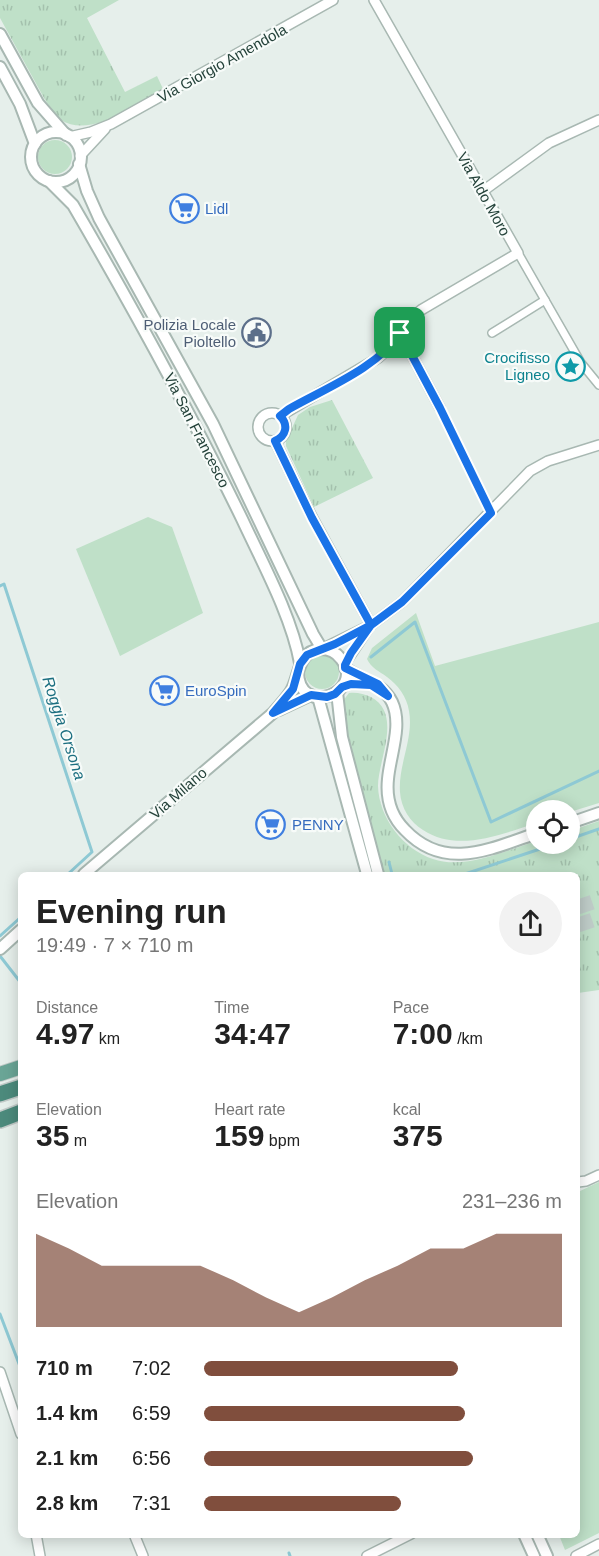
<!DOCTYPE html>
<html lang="en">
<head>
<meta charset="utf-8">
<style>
	body { margin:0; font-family:Helvetica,sans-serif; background:#f2f2f2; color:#222; height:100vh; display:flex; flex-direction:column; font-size:22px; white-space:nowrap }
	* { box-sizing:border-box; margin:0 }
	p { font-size:20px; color:#767676 }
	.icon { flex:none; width:33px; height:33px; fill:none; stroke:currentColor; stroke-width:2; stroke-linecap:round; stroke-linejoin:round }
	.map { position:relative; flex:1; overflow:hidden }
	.drawer { position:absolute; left:18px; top:872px; width:562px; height:666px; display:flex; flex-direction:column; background:#fff; border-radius:9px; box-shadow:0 3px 15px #0003 }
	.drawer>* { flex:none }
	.controls { position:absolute; left:526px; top:800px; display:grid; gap:12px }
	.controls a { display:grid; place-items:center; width:54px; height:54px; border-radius:50%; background:#fff; box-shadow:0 3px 15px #0003; font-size:30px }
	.pin { position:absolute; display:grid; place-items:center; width:51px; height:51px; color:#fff; margin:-26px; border-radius:12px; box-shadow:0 3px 9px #0006 }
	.round { display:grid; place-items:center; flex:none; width:63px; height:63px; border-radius:32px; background:#f2f2f2 }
	.headline { display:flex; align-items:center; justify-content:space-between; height:102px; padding:0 18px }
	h1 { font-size:33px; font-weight:700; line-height:45px }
	.stats { display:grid; grid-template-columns:repeat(3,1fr); gap:9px; height:102px; padding:6px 18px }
	.stats div { display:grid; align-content:center }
	.stats b { font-size:30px; font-weight:700 }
	.stats small { font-size:16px; font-weight:400 }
	.stats p { font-size:16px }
	.chart { height:168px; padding:12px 18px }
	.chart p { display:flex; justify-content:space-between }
	.chart svg { width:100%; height:108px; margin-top:6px; fill:#804e3d; opacity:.7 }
	ul { padding:0 18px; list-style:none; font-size:20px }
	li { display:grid; grid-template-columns:96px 72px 1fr; align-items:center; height:45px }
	li i { height:15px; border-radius:8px; background:#804e3d }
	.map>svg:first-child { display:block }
	.green { fill:#bfe0c8 }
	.park { fill:url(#park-tufts) }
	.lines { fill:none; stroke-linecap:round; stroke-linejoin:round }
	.stream { stroke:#8ec9d4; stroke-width:3 }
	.trunk-tunnel { stroke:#bfccc8; stroke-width:15; stroke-dasharray:15 8; stroke-linecap:butt }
	.pedestrian-casing { stroke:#a8b8b2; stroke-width:10 }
	.minor-casing { stroke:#a8b8b2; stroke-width:12 }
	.tertiary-casing { stroke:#a8b8b2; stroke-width:14 }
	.primary-casing { stroke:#c2cac8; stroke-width:16 }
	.trunk-casing { stroke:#c2cac8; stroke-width:18 }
	.pedestrian { stroke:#fff; stroke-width:7 }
	.minor { stroke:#fff; stroke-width:9 }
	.tertiary { stroke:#fff; stroke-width:10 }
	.primary { stroke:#6aa596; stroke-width:14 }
	.trunk { stroke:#4c8a7c; stroke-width:15 }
	.route-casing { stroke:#fff; stroke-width:12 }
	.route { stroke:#1a73e8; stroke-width:8 }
	.labels { text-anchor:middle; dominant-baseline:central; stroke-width:4.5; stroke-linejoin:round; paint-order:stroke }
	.street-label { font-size:15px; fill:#24423a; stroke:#f7fbf9 }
	.shop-label { font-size:15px; fill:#366cbe; stroke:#f7fbf9; text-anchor:start }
	.service-label { font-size:15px; fill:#4e5e75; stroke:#f7fbf9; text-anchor:end }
	.culture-label { font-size:15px; fill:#0d838f; stroke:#f7fbf9; text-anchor:end }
	.water-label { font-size:16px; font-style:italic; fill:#1c6f80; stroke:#f7fbf9 }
</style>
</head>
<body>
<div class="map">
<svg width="599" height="1556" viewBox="0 0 599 1556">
	<defs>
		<pattern id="park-tufts" width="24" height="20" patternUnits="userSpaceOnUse" patternTransform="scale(1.5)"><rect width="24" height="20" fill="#bfe0c8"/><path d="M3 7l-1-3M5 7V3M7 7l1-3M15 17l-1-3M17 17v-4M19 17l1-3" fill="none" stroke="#a4c1ad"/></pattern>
	</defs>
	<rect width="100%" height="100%" fill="#e6efeb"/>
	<!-- green -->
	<g class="green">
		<circle cx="55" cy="157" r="17"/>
		<path d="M 148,517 L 172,527 L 203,613 L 120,656 L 76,549 Z"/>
		<path d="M 416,613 L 435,666 L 599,622 L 599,803 L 570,812 L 570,810 L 537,810 L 537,823 C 501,834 458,853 423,830 C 410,822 401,808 400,792 C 398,765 414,738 409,711 C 407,697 398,685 387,677 C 379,671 371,668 367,659 L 372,648 Z"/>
		<circle cx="322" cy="672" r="17"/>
		<path d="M 599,1182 L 599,1533 L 565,1550 L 559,1535 L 578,1534 L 578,1192 Z"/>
	</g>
	<!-- park -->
	<g class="park">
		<path d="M 0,0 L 119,0 L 87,18 L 125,92 L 157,76 L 164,91 C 139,104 90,139 61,120 C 54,114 49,106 44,98 L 0,18 Z"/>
		<path d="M 332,400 L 373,478 L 314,507 L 286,446 L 286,441 L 298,415 L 310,407 Z"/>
		<path d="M 349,693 C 357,692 364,694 371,697 C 403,714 378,760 378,786 C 379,818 403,849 433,859 C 458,868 489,857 513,849 C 520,847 528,843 535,842 C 543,841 559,843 570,843 L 570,831 L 599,821 L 599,990 L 578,993 L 578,874 L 381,874 L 346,741 L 342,702 Z"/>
	</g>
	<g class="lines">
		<!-- stream -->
		<g class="stream">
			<path d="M 0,586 L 4,584 L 92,852 L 68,874"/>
			<path d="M 371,657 L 415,622 L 491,822 L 599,771"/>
			<path d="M 570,839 L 599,829"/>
			<path d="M 389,862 L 392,874"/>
			<path d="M 465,874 L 558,843"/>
			<path d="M 0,936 L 21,917"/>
			<path d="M 0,956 L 21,983"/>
			<path d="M 0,1314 L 21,1369"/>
			<path d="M 48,1535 L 48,1534"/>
			<path d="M 289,1553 L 290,1556"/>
		</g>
		<!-- trunk-tunnel -->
		<g class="trunk-tunnel">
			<path d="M 578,907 L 599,900"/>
			<path d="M 578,925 L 599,918"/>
		</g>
		<defs>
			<g id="pedestrian">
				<path d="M 518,253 L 581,363 L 599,385"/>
				<path d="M 492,333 L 545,300"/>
				<path d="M 440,408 L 491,513"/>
			</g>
			<g id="minor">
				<path d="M 69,137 L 91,132 L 111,124 L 333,0"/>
				<path d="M 80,156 L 105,129"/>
				<path d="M 483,191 L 549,143 L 599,120"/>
				<path d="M 400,333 L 440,408"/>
				<circle cx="272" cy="427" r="14"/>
				<path d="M 280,416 L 378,358 C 395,344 403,323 421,310 L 518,253 L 374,0"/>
				<path d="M 275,441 L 312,517 L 371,625"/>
				<path d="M 322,649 L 371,625 L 402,602 L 530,471 L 548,461 L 599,445"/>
				<path d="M 344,665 L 368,629"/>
				<path d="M 578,1182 L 586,1181 L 599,1175"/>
				<path d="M 0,1372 L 21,1434"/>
				<path d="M 36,1534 L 40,1556"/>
				<path d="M 134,1534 L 143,1556"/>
				<path d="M 367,1556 L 411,1534"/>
				<path d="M 576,1556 L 599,1544"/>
			</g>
			<g id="tertiary">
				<path d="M 0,34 L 38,103 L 66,135"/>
				<path d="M 0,67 L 20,104 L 35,144"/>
				<circle cx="56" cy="157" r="25"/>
				<path d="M 79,164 L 87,191 L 99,218 L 213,424 L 313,634 L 322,649"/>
				<path d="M 49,181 L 73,205 C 133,308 190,412 242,519 C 262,562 292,617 300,663"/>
				<path d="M 345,668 C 362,680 382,682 392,702 C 403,725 390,755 388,779 C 386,798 391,816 405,830 C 445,872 490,849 537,833"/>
				<path d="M 337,692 L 342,737 L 378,874"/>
				<path d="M 318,697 L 367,874"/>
				<path d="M 279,710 L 311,695"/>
				<path d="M 570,823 L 599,813"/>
				<path d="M 84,874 L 273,713 C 279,706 286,699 291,691 C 300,676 297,651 321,649 C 329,649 336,652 341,659 C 367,692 299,719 298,672"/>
				<path d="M 0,949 L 21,930"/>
				<path d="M 524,1534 L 534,1556"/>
				<path d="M 537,1534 L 547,1556"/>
			</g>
			<path id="primary" d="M 0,1074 L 21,1067"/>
			<g id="trunk">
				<path d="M 0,1094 L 21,1087"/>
				<path d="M 0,1120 L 21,1112"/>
			</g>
		</defs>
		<!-- pedestrian casing -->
		<use href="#pedestrian" class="pedestrian-casing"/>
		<!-- minor casing -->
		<use href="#minor" class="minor-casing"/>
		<!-- tertiary casing -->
		<use href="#tertiary" class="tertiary-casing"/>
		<!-- primary casing -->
		<use href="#primary" class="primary-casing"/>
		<!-- trunk casing -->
		<use href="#trunk" class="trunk-casing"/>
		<!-- pedestrian -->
		<use href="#pedestrian" class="pedestrian"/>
		<!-- minor -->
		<use href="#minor" class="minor"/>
		<!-- tertiary -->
		<use href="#tertiary" class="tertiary"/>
		<!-- primary -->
		<use href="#primary" class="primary"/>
		<!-- trunk -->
		<use href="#trunk" class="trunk"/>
	</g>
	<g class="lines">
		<defs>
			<path id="route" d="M 400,333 C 379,367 324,389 289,409 L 280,416 C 289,425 286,436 275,441 L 312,518 L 371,625 L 335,644 L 307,655 L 300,664 L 293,689 L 273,713 L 311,695 L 327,697 L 335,694 L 342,687 L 351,684 L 371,685 L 388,696 L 378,684 L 345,668 L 345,665 L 351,653 L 371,625 L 402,602 L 491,513 L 440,408 L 400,333"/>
		</defs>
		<!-- route casing -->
		<use href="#route" class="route-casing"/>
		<!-- route -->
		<use href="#route" class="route"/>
	</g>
	<!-- icons -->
	<defs>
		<symbol id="supermarket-ring" viewBox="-11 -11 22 22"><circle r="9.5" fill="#f7fbf9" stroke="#3f7fe0" stroke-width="1.5"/><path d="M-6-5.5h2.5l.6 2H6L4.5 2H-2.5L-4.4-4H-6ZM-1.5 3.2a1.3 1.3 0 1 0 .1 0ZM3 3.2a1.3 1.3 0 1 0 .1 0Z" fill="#3f7fe0"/></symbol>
		<symbol id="civic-ring" viewBox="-11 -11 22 22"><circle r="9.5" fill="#f7fbf9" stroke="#5c6f8a" stroke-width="1.5"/><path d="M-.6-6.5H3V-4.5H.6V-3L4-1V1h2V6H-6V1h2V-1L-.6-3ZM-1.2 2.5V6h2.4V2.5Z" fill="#5c6f8a"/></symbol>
		<symbol id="sight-ring" viewBox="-11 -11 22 22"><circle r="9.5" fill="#f7fbf9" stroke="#0f9aa8" stroke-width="1.5"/><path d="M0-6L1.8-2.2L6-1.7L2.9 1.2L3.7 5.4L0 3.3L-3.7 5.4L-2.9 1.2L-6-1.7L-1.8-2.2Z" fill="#0f9aa8"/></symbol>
	</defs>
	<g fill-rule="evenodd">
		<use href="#supermarket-ring" x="168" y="192" width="33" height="33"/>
		<use href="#civic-ring" x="240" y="316" width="33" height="33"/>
		<use href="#sight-ring" x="554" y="350" width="33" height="33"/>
		<use href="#supermarket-ring" x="148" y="674" width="33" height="33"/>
		<use href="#supermarket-ring" x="254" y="808" width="33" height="33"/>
	</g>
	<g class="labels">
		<!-- street labels -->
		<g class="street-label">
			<text transform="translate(222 63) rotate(-29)">Via Giorgio Amendola</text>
			<text transform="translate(484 194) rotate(61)">Via Aldo Moro</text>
			<text transform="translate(197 430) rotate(63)">Via San Francesco</text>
			<text transform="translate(178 793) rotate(-41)">Via Milano</text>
		</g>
		<!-- shop labels -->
		<g class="shop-label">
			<text x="205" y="208">Lidl</text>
			<text x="185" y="690">EuroSpin</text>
			<text x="292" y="824">PENNY</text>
		</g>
		<!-- service labels -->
		<g class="service-label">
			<text x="236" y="324">Polizia Locale<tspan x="236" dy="17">Pioltello</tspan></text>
		</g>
		<!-- culture labels -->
		<g class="culture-label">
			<text x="550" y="357">Crocifisso<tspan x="550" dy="17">Ligneo</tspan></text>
		</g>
		<!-- water labels -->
		<g class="water-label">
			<text transform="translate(64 728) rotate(72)">Roggia Orsona</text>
		</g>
	</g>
</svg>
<div class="controls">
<a><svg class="icon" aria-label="locate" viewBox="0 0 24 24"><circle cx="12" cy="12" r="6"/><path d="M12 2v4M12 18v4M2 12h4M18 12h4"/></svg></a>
</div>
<div class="pin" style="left:400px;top:333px;background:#1e9e55"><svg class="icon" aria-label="arrive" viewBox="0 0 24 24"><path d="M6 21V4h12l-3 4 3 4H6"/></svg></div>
<section class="drawer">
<div class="headline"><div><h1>Evening run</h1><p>19:49 · 7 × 710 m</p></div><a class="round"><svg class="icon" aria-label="share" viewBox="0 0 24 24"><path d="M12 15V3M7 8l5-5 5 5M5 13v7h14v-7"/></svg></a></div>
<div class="stats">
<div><p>Distance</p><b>4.97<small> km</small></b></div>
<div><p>Time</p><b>34:47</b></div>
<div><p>Pace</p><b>7:00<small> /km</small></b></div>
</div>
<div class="stats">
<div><p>Elevation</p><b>35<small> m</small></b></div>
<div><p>Heart rate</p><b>159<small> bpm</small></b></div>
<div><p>kcal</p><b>375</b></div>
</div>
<div class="chart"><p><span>Elevation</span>231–236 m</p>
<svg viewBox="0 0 160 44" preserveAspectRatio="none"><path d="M0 44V6L10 12L20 19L30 19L40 19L50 19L60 25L70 32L80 38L90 32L100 25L110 19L120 12L130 12L140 6L150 6L160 6V44z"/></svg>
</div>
<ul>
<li><b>710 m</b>7:02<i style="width:71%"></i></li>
<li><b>1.4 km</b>6:59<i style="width:73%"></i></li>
<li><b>2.1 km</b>6:56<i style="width:75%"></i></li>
<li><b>2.8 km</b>7:31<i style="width:55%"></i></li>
</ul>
</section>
</div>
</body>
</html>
